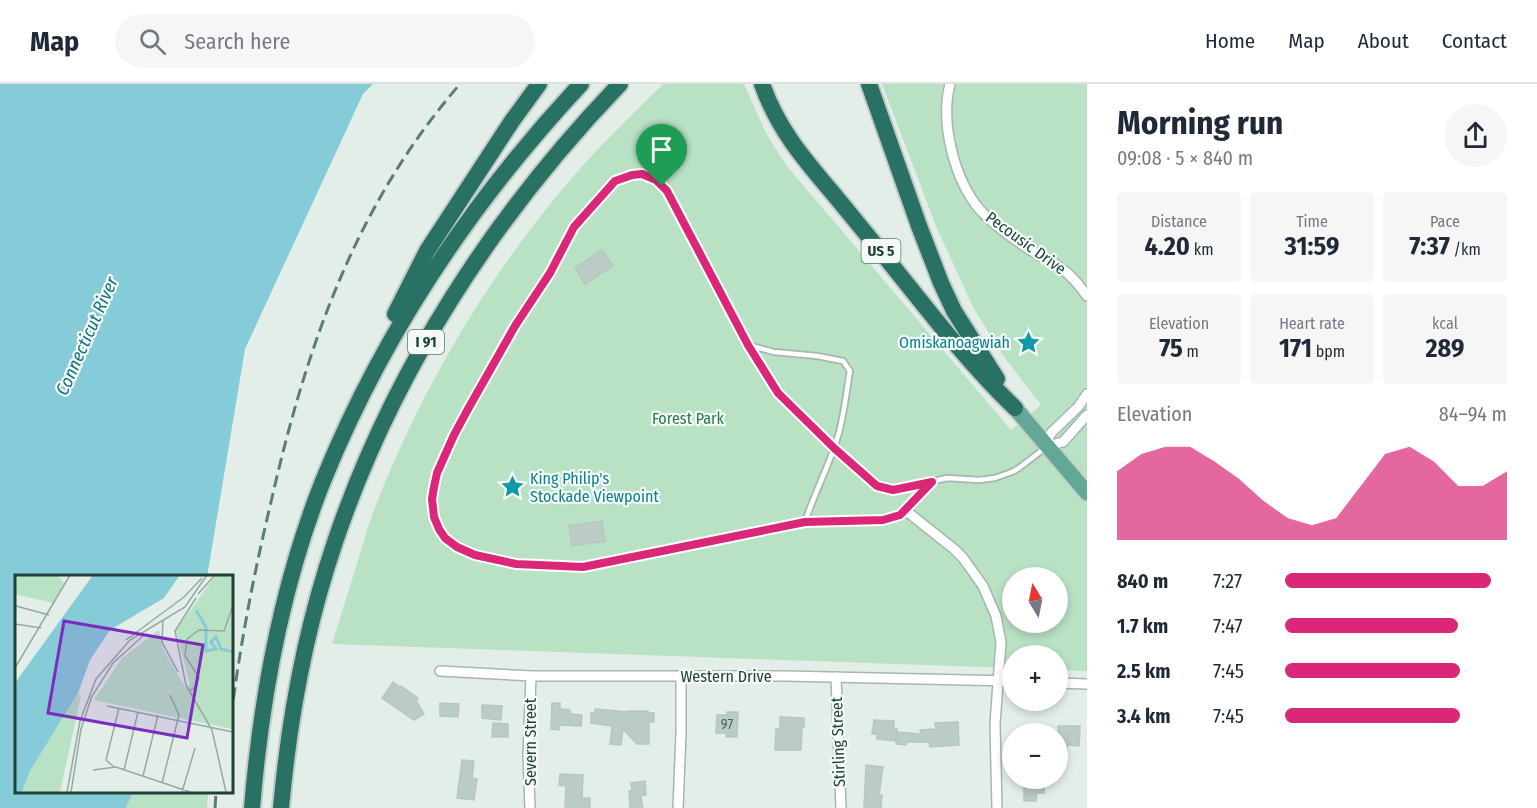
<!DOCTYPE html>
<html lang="en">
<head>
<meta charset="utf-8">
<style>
	body { margin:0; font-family:"Fira Sans Condensed",sans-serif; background:#f6f6f7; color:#1f2937; height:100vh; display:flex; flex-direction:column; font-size:22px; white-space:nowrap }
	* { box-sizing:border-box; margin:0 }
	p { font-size:20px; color:#747a83 }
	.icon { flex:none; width:33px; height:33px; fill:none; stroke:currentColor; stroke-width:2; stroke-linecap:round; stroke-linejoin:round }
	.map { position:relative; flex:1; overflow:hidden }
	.drawer { display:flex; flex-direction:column; background:#fff; width:450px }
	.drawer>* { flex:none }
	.needle { width:39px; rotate:350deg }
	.tools { position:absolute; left:1002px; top:483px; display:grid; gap:12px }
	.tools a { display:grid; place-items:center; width:66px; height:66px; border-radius:50%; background:#fff; box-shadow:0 3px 9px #0003; font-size:30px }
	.pin { position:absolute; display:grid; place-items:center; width:51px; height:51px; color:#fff; margin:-62px -26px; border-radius:50% 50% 50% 0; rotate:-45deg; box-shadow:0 0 6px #0007 }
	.pin .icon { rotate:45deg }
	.round { display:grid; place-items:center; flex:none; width:63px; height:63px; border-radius:32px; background:#f6f6f7 }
	.summary { display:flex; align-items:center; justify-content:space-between; height:102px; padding:0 30px }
	h1 { font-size:33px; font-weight:700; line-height:45px }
	.metrics { display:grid; grid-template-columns:repeat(3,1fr); gap:9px; height:102px; padding:6px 30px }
	.metrics div { display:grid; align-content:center; border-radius:6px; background:#f6f6f7; text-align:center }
	.metrics b { font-size:26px; font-weight:700 }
	.metrics small { font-size:16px; font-weight:400 }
	.metrics p { font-size:16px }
	.chart { height:168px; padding:12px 30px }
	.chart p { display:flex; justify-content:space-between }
	.chart svg { width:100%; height:108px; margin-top:6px; fill:#db2777; opacity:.7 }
	ul { padding:0 30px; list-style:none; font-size:20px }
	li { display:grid; grid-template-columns:96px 72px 1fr; align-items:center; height:45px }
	li i { height:15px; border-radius:8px; background:#db2777 }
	header { display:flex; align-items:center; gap:36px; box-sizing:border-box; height:84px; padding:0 30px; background:#fff; border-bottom:2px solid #e0e1e3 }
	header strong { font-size:28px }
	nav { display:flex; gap:33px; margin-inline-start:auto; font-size:21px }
	.search { width:420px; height:54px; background:#f6f6f7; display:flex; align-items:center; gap:15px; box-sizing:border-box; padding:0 21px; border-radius:33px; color:#747a83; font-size:22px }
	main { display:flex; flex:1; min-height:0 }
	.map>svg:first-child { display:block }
	.green { fill:#b9e1c4; fill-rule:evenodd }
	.water { fill:#85ccd8 }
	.building { fill:#baccc5; stroke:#b4c8c0; stroke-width:1.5 }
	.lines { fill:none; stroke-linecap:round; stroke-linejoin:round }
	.lane-casing { stroke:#a5b7b0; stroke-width:8 }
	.street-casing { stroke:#a5b7b0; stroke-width:12 }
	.primary-casing { stroke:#c1cac7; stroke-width:18 }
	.highway-casing { stroke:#c1cac7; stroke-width:20 }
	.lane { stroke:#fff; stroke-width:4.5 }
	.street { stroke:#fff; stroke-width:9 }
	.primary { stroke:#63a896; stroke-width:15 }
	.highway { stroke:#297162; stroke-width:16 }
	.rail { stroke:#5b7d74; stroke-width:3; stroke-dasharray:12 6; stroke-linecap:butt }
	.route-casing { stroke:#fff; stroke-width:12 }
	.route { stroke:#db2777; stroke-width:8 }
	.labels { text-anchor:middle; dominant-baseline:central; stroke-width:4.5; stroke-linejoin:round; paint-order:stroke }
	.number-label { font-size:14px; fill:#46645b }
	.shield { fill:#f4faf7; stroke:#607871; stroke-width:1.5 }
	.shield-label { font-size:15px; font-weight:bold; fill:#204138 }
	.street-label { font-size:16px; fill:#204138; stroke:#f4faf7 }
	.culture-label { font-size:16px; fill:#0d838f; stroke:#f4faf7; text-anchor:end }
	.park-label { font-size:16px; fill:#267d48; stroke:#f4faf7 }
	.water-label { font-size:18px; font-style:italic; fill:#147184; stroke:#f4faf7 }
	.inset-river { fill:none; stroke:#85ccd8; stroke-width:3 }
	.inset-road { fill:none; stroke:#95a9a2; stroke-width:1.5 }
	.view { fill:#7b2cbf; fill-opacity:0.15; stroke:#7b2cbf; stroke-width:3 }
	.inset-edge { fill:none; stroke:#204138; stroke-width:3 }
</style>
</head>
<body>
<header>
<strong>Map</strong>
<div class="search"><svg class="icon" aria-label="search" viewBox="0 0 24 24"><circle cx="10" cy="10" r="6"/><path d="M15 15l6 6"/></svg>Search here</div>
<nav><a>Home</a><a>Map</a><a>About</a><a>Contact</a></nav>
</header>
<main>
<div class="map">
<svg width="1087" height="724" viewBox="0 0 1087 724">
	<rect width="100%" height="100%" fill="#e3eee9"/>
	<!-- green -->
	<g class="green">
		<path d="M 663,0 L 744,0 L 766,49 L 786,81 L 1011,346 L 1041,321 L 1001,269 L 973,223 L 936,142 L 882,0 L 1087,0 L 1087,587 L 1058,586 L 1058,572 L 1012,572 L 1012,584 L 332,560 C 341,531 350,502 359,473 C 364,457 368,441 374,426 C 420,308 484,198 565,102 C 595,66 630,33 663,0 ZM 1012,494 L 1058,494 L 1058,538 L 1012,538 Z"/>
		<path d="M 133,708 L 208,708 L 207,724 L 126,724 Z"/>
	</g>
	<!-- water -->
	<path class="water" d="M 0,0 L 373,0 L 363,10 L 245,265 L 207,493 L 16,493 L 16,708 L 133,708 L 126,724 L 0,724 Z"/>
	<!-- building -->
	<g class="building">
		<path d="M 602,166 L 613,182 L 585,200 L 575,184 Z"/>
		<path d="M 602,437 L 605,457 L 572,462 L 569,442 Z"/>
		<path d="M 393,598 L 400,603 L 401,602 L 418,614 L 416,616 L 424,630 L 414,636 L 382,614 Z"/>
		<path d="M 440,619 L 459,620 L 458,633 L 440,632 Z"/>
		<path d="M 552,619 L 560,619 L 560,625 L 570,626 L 570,630 L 582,631 L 581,642 L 559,641 L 559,646 L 551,645 Z"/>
		<path d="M 482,621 L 502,622 L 501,636 L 482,634 Z"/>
		<path d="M 595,625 L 629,628 L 629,627 L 648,627 L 648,629 L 654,629 L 654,638 L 649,638 L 649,660 L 637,660 L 623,645 L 621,661 L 610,660 L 612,642 L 591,639 L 591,629 L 595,629 Z"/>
		<path d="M 727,628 L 738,628 L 737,653 L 726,653 L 726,649 L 716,649 L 717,631 L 727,631 Z"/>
		<path d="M 780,633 L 804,634 L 804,643 L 802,643 L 801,666 L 775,666 L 776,645 L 780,645 Z"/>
		<path d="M 874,636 L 894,637 L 894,645 L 897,645 L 896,657 L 877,655 L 877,650 L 872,650 Z"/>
		<path d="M 958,638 L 959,661 L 930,663 L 929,658 L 906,658 L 906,661 L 896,660 L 897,648 L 921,650 L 920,646 L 936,645 L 935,639 Z"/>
		<path d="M 493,639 L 508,640 L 508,653 L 492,653 Z"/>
		<path d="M 1058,642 L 1080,642 L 1079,662 L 1067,661 L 1067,667 L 1058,666 Z"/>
		<path d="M 462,676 L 474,677 L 472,694 L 477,695 L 474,716 L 457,714 Z"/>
		<path d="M 866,681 L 883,683 L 879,711 L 882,711 L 881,724 L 864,724 Z"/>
		<path d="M 560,690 L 583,691 L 582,714 L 590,714 L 590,724 L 565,724 L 566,702 L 559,701 Z"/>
		<path d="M 1030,694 L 1045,694 L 1044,709 L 1037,709 L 1036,717 L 1024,717 L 1024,701 L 1030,701 Z"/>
		<path d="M 645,697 L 646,711 L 641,712 L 643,724 L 630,724 L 629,707 L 632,707 L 631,699 Z"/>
	</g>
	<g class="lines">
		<defs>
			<g id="lane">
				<path d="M 748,261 L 774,268 L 817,272 L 843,277 L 850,287 C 846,309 844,334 837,355 C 828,384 814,410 805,438"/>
				<path d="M 932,398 L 900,431 L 883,436 L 805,438 L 583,483 L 516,480 L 474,471 L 463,467 L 451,459 L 442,450 L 437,441 L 434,433 L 432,415 L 437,390 L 454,351 L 515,242 L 550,189 L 574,143 L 615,97 C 636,87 653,90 667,107 L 748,261 L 778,309 L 834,364 L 877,402 L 893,406 L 947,394 L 979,396 L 995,394 L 1012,388 L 1019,384 L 1045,364"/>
			</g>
			<g id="street">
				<path d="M 950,0 C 940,39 954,95 980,126 C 992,139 1008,151 1023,161 C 1035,170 1050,176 1062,185 C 1072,192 1080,202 1087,212"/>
				<path d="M 1087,310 L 1079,322 L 1052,348 L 1049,352 L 1047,362 L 1063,358 L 1087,331"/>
				<path d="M 905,426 L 954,465 L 963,474 L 983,502 L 996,532 L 1001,558 L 995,640 L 997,724"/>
				<path d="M 440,587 L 531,592 L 785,592 L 1012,597"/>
				<path d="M 836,593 L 841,724"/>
				<path d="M 1058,599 L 1087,600"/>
				<path d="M 530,724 L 528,671 L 531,592"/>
				<path d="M 678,724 L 681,649 L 681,592"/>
			</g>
			<path id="primary" d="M 1015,324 L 1087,409"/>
			<g id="highway">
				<path d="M 762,0 C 777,43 802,73 831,107 C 847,126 862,145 878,164 C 922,218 964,275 1015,324"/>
				<path d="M 869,0 L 919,142 L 941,199 L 954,227 L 997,295"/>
				<path d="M 395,230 L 427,167 L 512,37 L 539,0"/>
				<path d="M 252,724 C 261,614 282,500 323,397 C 383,249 473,116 581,0"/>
				<path d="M 281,724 C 289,635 306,543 335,458 C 393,286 495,130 620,0"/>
			</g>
		</defs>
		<!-- lane casing -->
		<use href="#lane" class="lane-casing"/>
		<!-- street casing -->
		<use href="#street" class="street-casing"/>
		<!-- primary casing -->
		<use href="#primary" class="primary-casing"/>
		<!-- highway casing -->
		<use href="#highway" class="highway-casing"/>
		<!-- lane -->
		<use href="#lane" class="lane"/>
		<!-- street -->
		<use href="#street" class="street"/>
		<!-- primary -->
		<use href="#primary" class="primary"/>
		<!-- highway -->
		<use href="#highway" class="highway"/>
		<!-- rail -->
		<g class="rail">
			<path d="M 231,633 C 240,561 254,489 271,418 C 306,264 355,121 460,0"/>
			<path d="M 215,724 L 216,708"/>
		</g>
	</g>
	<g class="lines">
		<defs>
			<path id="route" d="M 642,90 L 656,96 L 667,107 L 748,261 L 778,309 L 834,364 L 877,402 L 893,406 L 932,398 L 900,431 L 883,436 L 805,438 L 583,483 L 516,480 L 475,471 L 457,463 L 445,454 L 439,445 L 434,433 L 432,415 L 434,403 L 437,389 L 454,351 L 468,325 L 515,242 L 550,189 L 574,143 L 615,97 L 632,91 Z"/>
		</defs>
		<!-- route casing -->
		<use href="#route" class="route-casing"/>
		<!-- route -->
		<use href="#route" class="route"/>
	</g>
	<!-- icons -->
	<defs>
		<symbol id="sight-bare" viewBox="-9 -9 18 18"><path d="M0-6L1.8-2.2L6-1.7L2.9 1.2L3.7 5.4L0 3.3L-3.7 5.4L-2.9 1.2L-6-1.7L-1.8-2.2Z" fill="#0f9aa8" stroke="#f4faf7" stroke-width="2.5" paint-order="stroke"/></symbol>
	</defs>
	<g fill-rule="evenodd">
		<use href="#sight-bare" x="1012" y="242" width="33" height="33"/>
		<use href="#sight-bare" x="496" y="386" width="33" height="33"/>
	</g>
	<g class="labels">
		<!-- number labels -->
		<g class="number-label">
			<text x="727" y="640">97</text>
		</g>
		<!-- shield labels -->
		<g class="shield">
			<rect x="861.5" y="155" width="39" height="24" rx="4.5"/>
			<rect x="408" y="246" width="36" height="24" rx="4.5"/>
		</g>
		<g class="shield-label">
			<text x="881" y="167">US 5</text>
			<text x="426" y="258">I 91</text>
		</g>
		<!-- street labels -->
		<g class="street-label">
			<text transform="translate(1026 159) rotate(36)">Pecousic Drive</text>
			<text x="726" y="592">Western Drive</text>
			<text transform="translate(530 658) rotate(-90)">Severn Street</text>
			<text transform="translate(838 658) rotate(-92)">Stirling Street</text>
		</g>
		<!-- culture labels -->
		<g class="culture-label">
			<text x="1010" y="258">Omiskanoagwiah</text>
			<text x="530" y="394" text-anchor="start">King Philip's<tspan x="530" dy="18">Stockade Viewpoint</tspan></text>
		</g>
		<!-- park labels -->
		<g class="park-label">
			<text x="688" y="334">Forest Park</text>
		</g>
		<!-- water labels -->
		<g class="water-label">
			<text transform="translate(87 252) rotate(-66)">Connecticut River</text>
		</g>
	</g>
	<!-- overview -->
	<g transform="translate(15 491)">
		<rect width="218" height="218" fill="#e3eee9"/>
		<path d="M 0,0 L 42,0 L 49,8 L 38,28 L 0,19 ZM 201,0 L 217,0 L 217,154 L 79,125 L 107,83 L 144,55 L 148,74 L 170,112 L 175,110 L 161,55 ZM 63,118 L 66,121 L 45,217 L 7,217 L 15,196 Z" fill="#b9e1c4"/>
		<path d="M 78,0 L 165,0 L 149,23 L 95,55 L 75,85 L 63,118 L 15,196 L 7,217 L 0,217 L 0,108 Z" fill="#85ccd8"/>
		<path class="inset-river" d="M 181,35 L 191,52 L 191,76 L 201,74 L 196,67 L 201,62 L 206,74 L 218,77"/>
		<path class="inset-road" d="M 183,19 L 200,0M 1,31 L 34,40M 148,45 L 147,67 L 163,97M 0,49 L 26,53M 111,65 L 169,22 L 187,3M 0,93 L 55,0M 171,110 L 197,155 L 211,217M 171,110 L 160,56 L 181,23M 175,116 L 182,110 L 184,102 L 170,81 L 172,64 L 184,55 L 209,56 L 218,30M 92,131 L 218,157M 99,192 L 91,185 L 104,133M 78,195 L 101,192 L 175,217M 109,195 L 123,137M 128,201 L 143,140M 147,208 L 164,140 L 155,120M 52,217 L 65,146 L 81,104 L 115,65 L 170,32 L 192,0M 56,217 L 66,154 L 77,121 L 98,88 L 129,60M 167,217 L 180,173"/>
		<path class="view" d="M 49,46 L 188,70 L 172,163 L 33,138 Z"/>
		<rect width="218" height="218" class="inset-edge"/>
	</g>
</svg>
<div class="tools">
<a><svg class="needle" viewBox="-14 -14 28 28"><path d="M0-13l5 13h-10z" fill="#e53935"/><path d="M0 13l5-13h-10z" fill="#747a83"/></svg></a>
<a>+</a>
<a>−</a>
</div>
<div class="pin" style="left:662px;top:102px;background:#1e9e55"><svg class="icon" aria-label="arrive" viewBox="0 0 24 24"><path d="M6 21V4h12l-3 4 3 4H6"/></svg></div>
</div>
<section class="drawer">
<div class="summary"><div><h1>Morning run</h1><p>09:08 · 5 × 840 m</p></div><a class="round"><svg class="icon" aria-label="share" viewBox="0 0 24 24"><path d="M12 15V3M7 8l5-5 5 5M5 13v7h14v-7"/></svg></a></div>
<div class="metrics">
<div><p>Distance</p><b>4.20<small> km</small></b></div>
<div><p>Time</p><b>31:59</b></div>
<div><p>Pace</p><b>7:37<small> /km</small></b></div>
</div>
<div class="metrics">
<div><p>Elevation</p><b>75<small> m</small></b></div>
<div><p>Heart rate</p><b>171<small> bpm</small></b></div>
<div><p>kcal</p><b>289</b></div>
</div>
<div class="chart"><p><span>Elevation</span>84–94 m</p>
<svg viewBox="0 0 160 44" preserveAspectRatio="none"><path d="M0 44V16L10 9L20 6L30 6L40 12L50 19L60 28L70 35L80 38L90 35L100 22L110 9L120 6L130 12L140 22L150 22L160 16V44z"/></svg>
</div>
<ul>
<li><b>840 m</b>7:27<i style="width:93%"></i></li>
<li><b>1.7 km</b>7:47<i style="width:78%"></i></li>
<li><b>2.5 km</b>7:45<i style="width:79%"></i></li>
<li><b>3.4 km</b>7:45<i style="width:79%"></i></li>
</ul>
</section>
</main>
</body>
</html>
